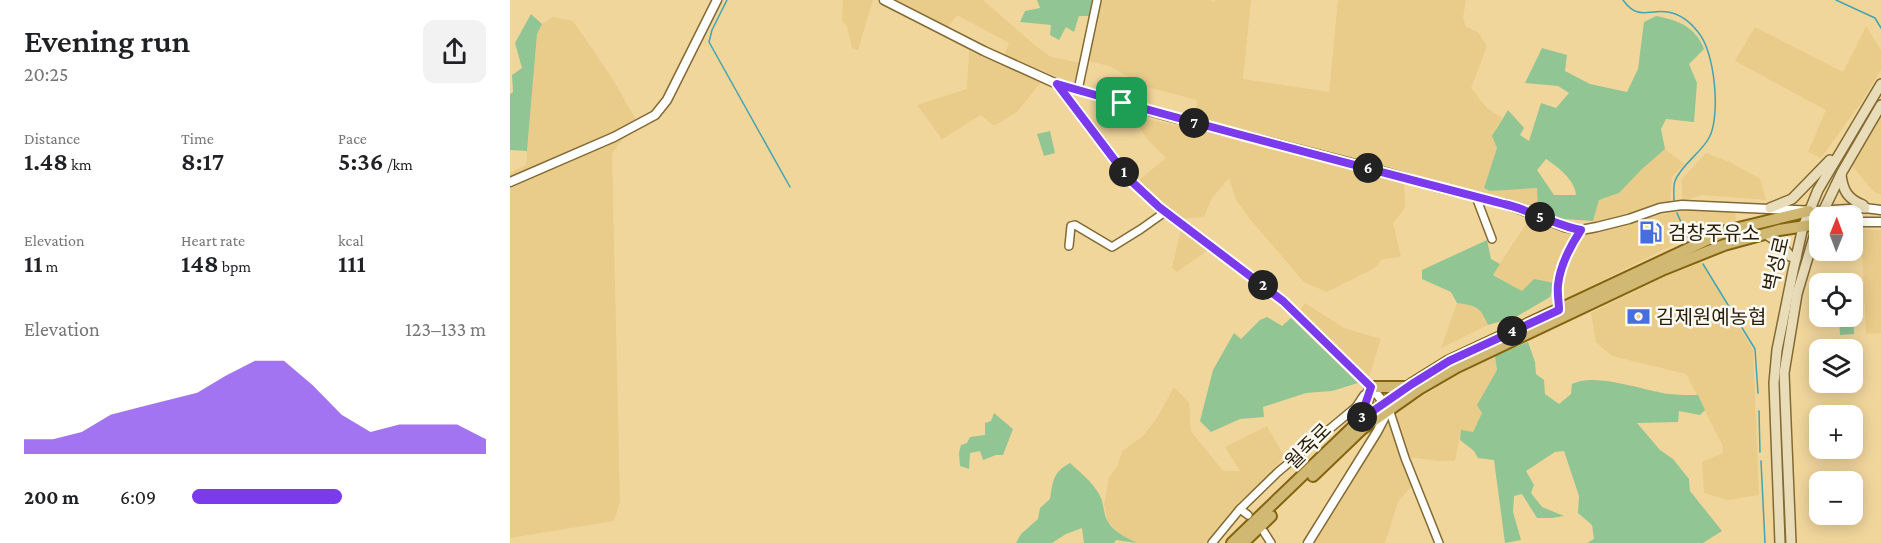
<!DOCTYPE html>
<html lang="en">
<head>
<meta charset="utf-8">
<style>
	body { margin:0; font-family:"Crimson Pro","Noto Sans KR",serif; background:#f2f2f2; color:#202124; height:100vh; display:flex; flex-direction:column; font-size:22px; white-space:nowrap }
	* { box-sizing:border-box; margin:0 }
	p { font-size:20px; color:#757577 }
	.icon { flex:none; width:33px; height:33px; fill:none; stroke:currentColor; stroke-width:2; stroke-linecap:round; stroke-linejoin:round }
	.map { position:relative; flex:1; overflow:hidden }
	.drawer { display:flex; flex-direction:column; background:#fff; width:510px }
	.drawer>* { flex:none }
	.needle { width:39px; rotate:1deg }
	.tools { position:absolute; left:1299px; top:207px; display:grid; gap:12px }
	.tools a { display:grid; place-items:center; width:54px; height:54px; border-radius:12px; background:#fff; box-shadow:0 3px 15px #0003; font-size:30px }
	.pin { position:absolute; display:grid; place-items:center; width:51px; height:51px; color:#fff; margin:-26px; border-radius:12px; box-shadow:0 3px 9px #0006 }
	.km { position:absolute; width:30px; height:30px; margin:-15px; border-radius:50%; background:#222; color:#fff; font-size:16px; line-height:30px; text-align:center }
	.round { display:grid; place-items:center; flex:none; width:63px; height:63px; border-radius:12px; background:#f2f2f2 }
	.head { display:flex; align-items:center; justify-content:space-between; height:102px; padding:0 24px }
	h1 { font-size:33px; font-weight:600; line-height:45px }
	.metrics { display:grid; grid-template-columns:repeat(3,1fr); gap:9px; height:102px; padding:6px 24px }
	.metrics div { display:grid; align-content:center }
	.metrics b { font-size:26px; font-weight:600 }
	.metrics small { font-size:16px; font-weight:400 }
	.metrics p { font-size:16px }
	.chart { height:168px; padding:12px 24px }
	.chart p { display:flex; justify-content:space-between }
	.chart svg { width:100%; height:108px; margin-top:6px; fill:#7c3aed; opacity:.7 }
	ul { padding:0 24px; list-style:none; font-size:20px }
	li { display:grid; grid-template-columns:96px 72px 1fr; align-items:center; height:45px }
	li i { height:15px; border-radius:8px; background:#7c3aed }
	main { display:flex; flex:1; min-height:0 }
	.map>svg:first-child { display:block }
	.built { fill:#e9cb8a }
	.green { fill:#91c594; fill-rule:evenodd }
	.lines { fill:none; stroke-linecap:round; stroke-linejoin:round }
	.stream { stroke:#44a4af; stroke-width:1.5 }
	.minor-casing { stroke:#826a32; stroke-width:10 }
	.tertiary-casing { stroke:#826a32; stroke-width:11 }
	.secondary-casing { stroke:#826a32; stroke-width:12 }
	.primary-casing { stroke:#826410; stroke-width:14 }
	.minor { stroke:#fff; stroke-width:7 }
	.tertiary { stroke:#fff; stroke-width:8 }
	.secondary { stroke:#e8dcb9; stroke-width:9 }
	.primary { stroke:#d1b873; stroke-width:10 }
	.route-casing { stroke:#fff; stroke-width:12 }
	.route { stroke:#7c3aed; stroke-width:8 }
	.labels { text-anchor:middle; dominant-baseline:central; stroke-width:5; stroke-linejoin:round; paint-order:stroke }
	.poi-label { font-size:20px; fill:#281e07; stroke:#fdfaf4; text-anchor:start }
	.street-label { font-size:20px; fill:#281e07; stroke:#fdfaf4 }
</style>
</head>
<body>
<main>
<section class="drawer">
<div class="head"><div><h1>Evening run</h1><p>20:25</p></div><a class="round"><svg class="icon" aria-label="share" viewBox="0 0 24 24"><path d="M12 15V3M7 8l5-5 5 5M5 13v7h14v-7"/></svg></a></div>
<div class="metrics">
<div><p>Distance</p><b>1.48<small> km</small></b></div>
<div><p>Time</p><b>8:17</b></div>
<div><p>Pace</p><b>5:36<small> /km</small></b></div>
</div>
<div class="metrics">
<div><p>Elevation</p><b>11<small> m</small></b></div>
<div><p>Heart rate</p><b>148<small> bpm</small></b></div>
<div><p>kcal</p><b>111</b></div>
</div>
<div class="chart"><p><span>Elevation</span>123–133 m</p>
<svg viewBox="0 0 160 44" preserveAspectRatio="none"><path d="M0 44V38L10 38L20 35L30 28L40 25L50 22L60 19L70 12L80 6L90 6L100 16L110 28L120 35L130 32L140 32L150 32L160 38V44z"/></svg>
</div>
<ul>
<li><b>200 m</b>6:09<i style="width:51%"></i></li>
</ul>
</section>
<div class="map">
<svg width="1371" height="543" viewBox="0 0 1371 543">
	<rect width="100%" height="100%" fill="#f1d69c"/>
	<!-- built -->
	<g class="built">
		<path d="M 333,0 L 363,0 L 348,50 L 342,48 L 337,26 L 332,21 Z"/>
		<path d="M 381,0 L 473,0 L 527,47 L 541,57 L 571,63 L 565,84 L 494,55 L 499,43 L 447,15 L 438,27 Z"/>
		<path d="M 591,0 L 700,0 L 704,2 L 705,0 L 741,0 L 733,79 L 819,92 L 828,0 L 956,0 L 953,18 L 956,27 L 968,32 L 977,46 L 961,88 L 977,108 L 992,118 L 986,128 L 987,148 L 974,188 L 1028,188 L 1028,212 L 685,118 L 687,100 L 637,87 L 599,66 L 578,61 Z"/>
		<path d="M 43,17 L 63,21 L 102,78 L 126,120 L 102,154 L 110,502 L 104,521 L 0,538 L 0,173 L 16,165 L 27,34 L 32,24 Z"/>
		<path d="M 1356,26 L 1371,50 L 1371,70 L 1351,103 L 1311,158 L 1298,152 L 1316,110 L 1225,61 L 1245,27 L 1333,72 Z"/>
		<path d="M 459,51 L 531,82 L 507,112 L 484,126 L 471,115 L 432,139 L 407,105 L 457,89 Z"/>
		<path d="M 622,116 L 701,133 L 894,182 L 895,208 L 883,223 L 891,257 L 872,259 L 865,268 L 817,292 L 794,282 L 739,218 L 726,200 L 719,178 L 702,198 L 694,217 L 670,219 L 629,180 L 656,158 L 637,139 Z"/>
		<path d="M 1371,116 L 1371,195 L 1364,192 L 1341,165 Z"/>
		<path d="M 1155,149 L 1174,164 L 1162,177 L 1160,202 L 1087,223 L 1083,221 L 1089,200 L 1109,193 L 1132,169 Z"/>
		<path d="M 1196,153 L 1220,162 L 1250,179 L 1256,200 L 1192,195 L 1173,201 L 1171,180 Z"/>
		<path d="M 1178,209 L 1225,211 L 1226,220 L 1169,242 L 1051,301 L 1050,288 L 1044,283 L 1012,291 L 983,274 L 1020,218 L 1073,232 Z"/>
		<path d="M 671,229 L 701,248 L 667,272 L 662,268 Z"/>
		<path d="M 1351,229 L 1371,230 L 1371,333 L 1356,334 Z"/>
		<path d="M 1189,259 L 1243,350 L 1249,495 L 1218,500 L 1194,493 L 1192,462 L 1213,453 L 1213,446 L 1176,374 L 1102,356 L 1086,342 L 1081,313 Z"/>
		<path d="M 795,303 L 834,328 L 871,339 L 858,380 L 789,312 Z"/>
		<path d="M 947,303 L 963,306 L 972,311 L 978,325 L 931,348 Z"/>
		<path d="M 985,356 L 987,370 L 967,405 L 972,413 L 963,432 L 951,431 L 945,461 L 928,461 L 899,457 L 887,426 L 885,413 L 959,368 Z"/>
		<path d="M 664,387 L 679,402 L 681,431 L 713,471 L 730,471 L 715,447 L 757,426 L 773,454 L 767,469 L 699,543 L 627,543 L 612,535 L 598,522 L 594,505 L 599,477 L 607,467 L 612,451 L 632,437 L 647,418 Z"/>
		<path d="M 878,423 L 903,484 L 888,502 L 875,543 L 799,543 L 835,489 L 838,488 Z"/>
	</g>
	<!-- green -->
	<g class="green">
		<path d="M 527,0 L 582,0 L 580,16 L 569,16 L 564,32 L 556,27 L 549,40 L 540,35 L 541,25 L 510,22 L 515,11 L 530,8 Z"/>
		<path d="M 21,14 L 32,24 L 27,34 L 17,151 L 0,150 L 0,94 L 3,92 L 2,75 L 12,68 L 5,43 Z"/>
		<path d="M 1146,16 C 1168,20 1186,27 1194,49 L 1179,64 L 1187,83 L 1184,122 L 1156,119 L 1151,129 L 1155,149 L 1132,169 L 1109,193 L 1089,200 L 1083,221 L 1054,219 L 1028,212 L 1027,188 L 980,191 L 974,188 L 987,148 L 982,136 L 998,110 L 1014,128 L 1010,135 L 1019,141 L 1031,103 L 1046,108 L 1059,93 L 1048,86 L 1015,83 L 1032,48 L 1057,55 L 1055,71 L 1080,84 L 1117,92 L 1128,69 L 1134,22 ZM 1036,159 C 1048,167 1065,180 1066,195 L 1044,195 L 1027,170 Z"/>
		<path d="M 540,131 L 545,153 L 534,156 L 527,134 Z"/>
		<path d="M 977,240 L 981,259 L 990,264 L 983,275 L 1012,291 L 1024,279 L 1044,283 L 1040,297 L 1006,317 L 978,325 C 970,306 966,306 947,303 L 941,292 L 912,279 L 912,270 Z"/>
		<path d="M 1343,308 L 1344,334 L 1330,335 L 1329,317 L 1342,316 Z"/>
		<path d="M 757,317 L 772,326 L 781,318 L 848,383 L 822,391 L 796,393 L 753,407 L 754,417 L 730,419 L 701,432 L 690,421 L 703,370 L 724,333 L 731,339 L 750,320 Z"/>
		<path d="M 1018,342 L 1025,362 L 1026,374 L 1034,380 L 1035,394 L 1049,404 L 1061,394 L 1062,384 C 1085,372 1134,391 1159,394 C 1169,395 1178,395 1188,395 L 1195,410 L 1190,415 L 1169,411 L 1168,422 L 1127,423 L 1150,450 L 1163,459 L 1179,479 L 1180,491 L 1212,531 L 1193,543 L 1077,543 L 1084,539 L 1082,525 L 1068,513 L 1069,496 L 1054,451 L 1045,452 L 1016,471 L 1024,485 L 1021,493 L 1032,507 L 1054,516 L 1042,518 L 1027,518 L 1012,494 L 1004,496 L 1003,512 L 1011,540 L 995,543 L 984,460 L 968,458 L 964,451 L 950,440 L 951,430 L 963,432 L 972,413 L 967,405 L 987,370 L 985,356 Z"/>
		<path d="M 484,413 L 503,429 L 493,455 L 486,455 L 473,460 L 470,451 L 460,453 L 459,469 L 450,466 L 449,453 L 451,445 L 457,443 L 460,437 L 475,435 L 475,423 L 481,421 Z"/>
		<path d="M 560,463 C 570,472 582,482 589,494 C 594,502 593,512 597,520 C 602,531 617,538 627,543 L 606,540 L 604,543 L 574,543 L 572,528 L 556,534 L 542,543 L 506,543 L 511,534 L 528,519 L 530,508 L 540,499 C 543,481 543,472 560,463 Z"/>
	</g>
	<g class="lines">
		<!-- stream -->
		<g class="stream">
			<path d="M 217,0 L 202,30 L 199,42 L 280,187"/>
			<path d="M 1113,0 C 1128,21 1138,9 1158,12 C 1170,14 1181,23 1188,32 C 1205,51 1211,116 1199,138 C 1190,154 1171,165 1165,181 C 1163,187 1164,194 1164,200"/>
			<path d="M 1326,0 L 1365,18 L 1371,28"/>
			<path d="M 1167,213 L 1178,238"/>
			<path d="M 1193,264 L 1245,349 L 1248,393"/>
			<path d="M 1249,411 L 1250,452"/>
			<path d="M 1251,461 L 1255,543"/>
		</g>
		<defs>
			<g id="minor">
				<path d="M 568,90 L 587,0"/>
				<path d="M 966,197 L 982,239"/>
				<path d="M 559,246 L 561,226 L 565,225 L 602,247 L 631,229 L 655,212"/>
				<path d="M 1049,310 C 1049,301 1047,293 1048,285 C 1050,266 1061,245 1071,230"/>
				<path d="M 879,409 L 895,458 L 929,543"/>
				<path d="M 730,509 L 738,515"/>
				<path d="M 754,532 L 761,543"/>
				<path d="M 702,543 L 730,509 L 768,472 L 846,407 L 854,395"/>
			</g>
			<g id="tertiary">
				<path d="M 374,0 L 474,51 L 547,84 L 657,116 L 861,168 L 930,188 L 996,204 L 1054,227 L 1071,230 L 1087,227 L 1119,219 L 1150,208 L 1172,205 L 1306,211 L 1355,208 L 1371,210"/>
				<path d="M 547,84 L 619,179 L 649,207 L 773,301 L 861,387 L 879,409 L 867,432 L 798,543"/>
				<path d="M 0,182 L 104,137 L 145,115 L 157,100 L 207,0"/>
				<path d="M 1342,222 L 1371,222"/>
			</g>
			<g id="secondary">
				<path d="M 1331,175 C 1333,191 1338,199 1353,205 L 1355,208"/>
				<path d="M 1260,208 L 1282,199 L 1320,160"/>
				<path d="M 1310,218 L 1332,172 L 1371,105"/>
				<path d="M 1256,234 L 1268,242 L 1280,256 L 1286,258"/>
				<path d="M 1270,543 L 1264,383 L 1267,350 L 1283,271 L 1293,227 L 1308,190 L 1371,84"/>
				<path d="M 1281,543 L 1274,373 L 1287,294 L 1309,220"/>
			</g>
			<g id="primary">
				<path d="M 851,420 L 861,387 L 898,387"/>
				<path d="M 803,476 L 852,429 L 909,389 L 947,367 L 1154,269 L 1214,245 L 1269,230 L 1308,224"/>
				<path d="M 722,543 L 848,422 L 902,384 L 939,361 L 1216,231 L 1299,211"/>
				<path d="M 733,543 L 761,516"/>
			</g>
		</defs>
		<!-- minor casing -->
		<use href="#minor" class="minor-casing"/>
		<!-- tertiary casing -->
		<use href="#tertiary" class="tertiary-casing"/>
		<!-- secondary casing -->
		<use href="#secondary" class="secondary-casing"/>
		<!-- primary casing -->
		<use href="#primary" class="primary-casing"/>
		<!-- minor -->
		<use href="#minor" class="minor"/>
		<!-- tertiary -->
		<use href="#tertiary" class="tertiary"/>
		<!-- secondary -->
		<use href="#secondary" class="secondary"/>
		<!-- primary -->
		<use href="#primary" class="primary"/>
	</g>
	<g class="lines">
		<defs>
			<path id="route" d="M 547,84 C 695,127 845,165 994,204 C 1021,210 1044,225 1071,230 C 1061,245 1050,266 1048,285 C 1047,293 1049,302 1049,310 L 939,361 L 902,384 L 850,420 L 861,387 L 773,301 L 649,207 L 619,179 Z"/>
		</defs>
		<!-- route casing -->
		<use href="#route" class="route-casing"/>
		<!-- route -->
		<use href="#route" class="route"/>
	</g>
	<!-- icons -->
	<defs>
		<symbol id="fuel-bare" viewBox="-9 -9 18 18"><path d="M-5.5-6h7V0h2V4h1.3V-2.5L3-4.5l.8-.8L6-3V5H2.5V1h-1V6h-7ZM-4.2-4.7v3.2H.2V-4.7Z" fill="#456ee0" stroke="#fdfaf4" stroke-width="2.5" paint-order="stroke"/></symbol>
		<symbol id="bank-bare" viewBox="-9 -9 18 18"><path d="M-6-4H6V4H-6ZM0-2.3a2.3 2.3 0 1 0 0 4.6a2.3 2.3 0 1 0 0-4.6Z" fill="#456ee0" stroke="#fdfaf4" stroke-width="2.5" paint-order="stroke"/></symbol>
	</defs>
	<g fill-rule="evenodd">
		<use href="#fuel-bare" x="1124" y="216" width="33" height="33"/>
		<use href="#bank-bare" x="1112" y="300" width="33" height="33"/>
	</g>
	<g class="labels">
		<!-- poi labels -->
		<g class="poi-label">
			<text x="1158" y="233">검창주유소</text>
			<text x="1146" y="317">김제원예농협</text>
		</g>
		<!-- street labels -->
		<g class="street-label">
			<text transform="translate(1266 264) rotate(-77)">벽성로</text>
			<text transform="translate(798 446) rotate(-45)">월죽로</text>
		</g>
	</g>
</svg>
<div class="tools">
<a><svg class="needle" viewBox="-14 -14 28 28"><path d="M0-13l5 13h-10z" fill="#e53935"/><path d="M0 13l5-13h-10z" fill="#757577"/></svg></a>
<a><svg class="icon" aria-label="locate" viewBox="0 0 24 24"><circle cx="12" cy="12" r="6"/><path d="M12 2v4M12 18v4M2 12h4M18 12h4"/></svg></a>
<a><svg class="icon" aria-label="layers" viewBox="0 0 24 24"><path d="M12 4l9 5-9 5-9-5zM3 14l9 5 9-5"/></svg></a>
<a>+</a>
<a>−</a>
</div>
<div class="pin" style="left:612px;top:103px;background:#1e9e55"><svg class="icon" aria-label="arrive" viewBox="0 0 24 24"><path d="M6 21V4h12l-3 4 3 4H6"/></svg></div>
<b class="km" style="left:614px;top:172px">1</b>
<b class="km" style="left:753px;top:285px">2</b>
<b class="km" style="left:852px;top:417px">3</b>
<b class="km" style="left:1002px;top:331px">4</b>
<b class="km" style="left:1030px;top:217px">5</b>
<b class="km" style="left:858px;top:168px">6</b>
<b class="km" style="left:684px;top:123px">7</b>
</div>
</main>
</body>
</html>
